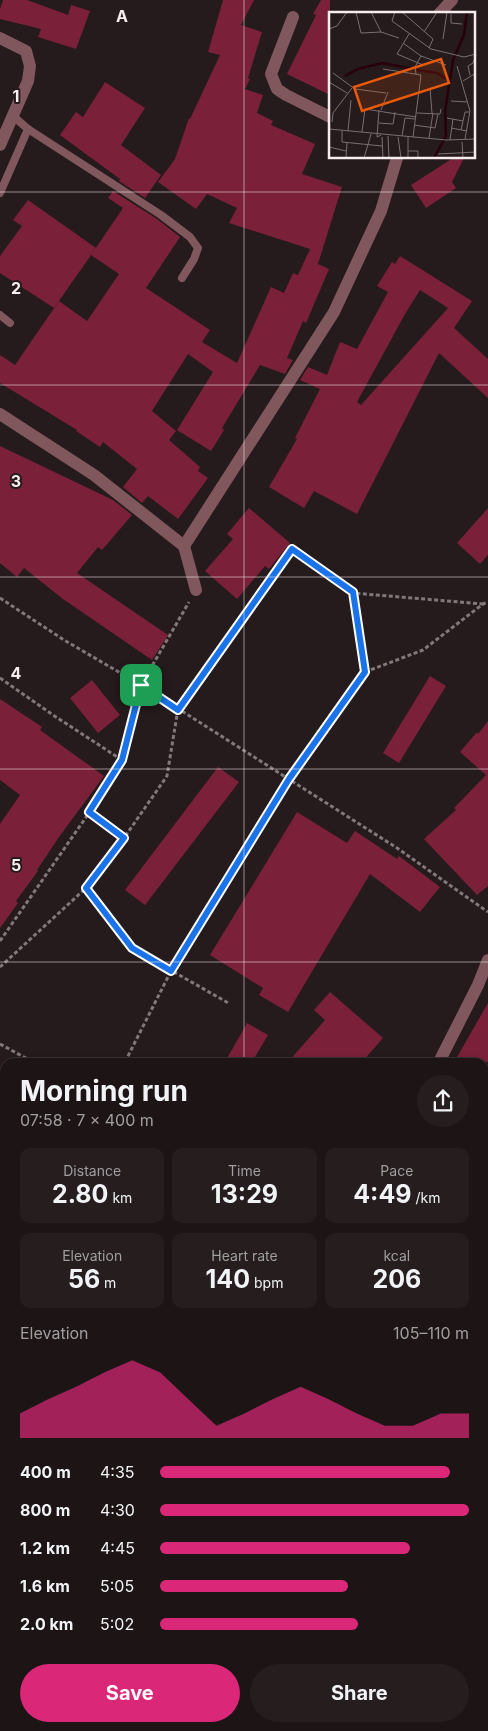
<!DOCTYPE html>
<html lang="en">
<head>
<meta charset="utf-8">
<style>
	body { margin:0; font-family:Inter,sans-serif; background:#251d1e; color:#f1f3f6; height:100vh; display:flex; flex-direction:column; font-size:19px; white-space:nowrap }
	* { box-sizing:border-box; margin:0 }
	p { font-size:16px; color:#a09ea0 }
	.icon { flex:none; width:28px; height:28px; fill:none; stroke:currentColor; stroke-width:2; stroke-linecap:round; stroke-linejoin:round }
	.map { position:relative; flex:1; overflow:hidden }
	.side { position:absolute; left:0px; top:1058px; width:489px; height:674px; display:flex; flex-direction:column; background:#1c1415; border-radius:15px 15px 0 0; box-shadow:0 2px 8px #0003,0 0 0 1px #3a3334 }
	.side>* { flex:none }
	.pin { position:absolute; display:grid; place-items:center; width:42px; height:42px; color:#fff; margin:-21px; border-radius:10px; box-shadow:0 2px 8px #0006 }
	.round { display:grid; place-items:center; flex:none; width:52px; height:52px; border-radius:26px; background:#251d1e }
	.summary { display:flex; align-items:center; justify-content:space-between; height:85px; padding:0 20px }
	h1 { font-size:28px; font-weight:700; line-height:38px }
	.figures { display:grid; grid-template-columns:repeat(3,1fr); gap:8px; height:85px; padding:5px 20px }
	.figures div { display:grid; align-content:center; border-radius:10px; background:#251d1e; text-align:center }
	.figures b { font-size:25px; font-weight:700 }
	.figures small { font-size:14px; font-weight:400 }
	.figures p { font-size:14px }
	.chart { height:140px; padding:10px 20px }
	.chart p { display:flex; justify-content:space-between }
	.chart svg { width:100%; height:90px; margin-top:5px; fill:#db2777; opacity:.7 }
	.button { display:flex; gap:10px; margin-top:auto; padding:10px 20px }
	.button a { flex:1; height:58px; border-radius:30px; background:#db2777; color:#fff; font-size:20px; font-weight:700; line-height:58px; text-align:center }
	.button a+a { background:#251d1e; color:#f1f3f6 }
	ul { padding:0 20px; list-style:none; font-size:16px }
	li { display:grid; grid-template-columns:80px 60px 1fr; align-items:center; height:38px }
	li i { height:12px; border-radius:6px; background:#db2777 }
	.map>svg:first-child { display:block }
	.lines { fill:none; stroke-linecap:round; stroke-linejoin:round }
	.stream { stroke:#270009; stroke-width:5.5 }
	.building { fill:#7a2139; fill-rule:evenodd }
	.path { stroke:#827779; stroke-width:3; stroke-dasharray:4 2.5; stroke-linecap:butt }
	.service { stroke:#81575e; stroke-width:8 }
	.minor { stroke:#81575e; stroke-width:12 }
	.route-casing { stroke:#fff; stroke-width:10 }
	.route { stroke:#1a73e8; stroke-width:6 }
	.grid { fill:none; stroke:#f6edee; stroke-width:1; stroke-opacity:0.55 }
	.inset-river { fill:none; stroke:#270009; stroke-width:2.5 }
	.inset-road { fill:none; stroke:#796e70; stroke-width:1 }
	.view { fill:#e8590c; fill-opacity:0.15; stroke:#e8590c; stroke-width:2.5 }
	.inset-edge { fill:none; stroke:#f6edee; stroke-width:2.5 }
	.grid-label { font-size:16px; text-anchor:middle; font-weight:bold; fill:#f6edee; stroke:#251a1c; stroke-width:4; stroke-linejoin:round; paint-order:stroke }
</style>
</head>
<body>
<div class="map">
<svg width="488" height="1731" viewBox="0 0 488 1731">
	<rect width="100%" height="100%" fill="#251a1c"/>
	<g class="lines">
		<!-- stream -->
		<g class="stream">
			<path d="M 484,1142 L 488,1136"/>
			<path d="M 86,1731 L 93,1726"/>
		</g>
	</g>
	<!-- building -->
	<g class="building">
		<path d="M 3,0 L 27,0 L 68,15 L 71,5 L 90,11 L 76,49 L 38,37 L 41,29 L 0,19 L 0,9 Z"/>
		<path d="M 223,0 L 254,0 L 241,25 L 262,32 L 248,78 L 250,79 L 245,89 L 263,95 L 257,113 L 273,121 L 271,125 L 315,144 L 302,174 L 342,187 L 318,264 L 329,269 L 306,323 L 303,321 L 287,358 L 293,360 L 285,374 L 260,365 L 222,428 L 224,430 L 211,451 L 177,430 L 213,372 L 188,354 L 152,411 L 176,431 L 169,440 L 200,467 L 198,471 L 208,478 L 178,519 L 148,496 L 142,503 L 123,487 L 137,469 L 103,442 L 100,447 L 76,431 L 77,430 L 0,383 L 0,355 L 15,365 L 59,301 L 87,321 L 119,274 L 91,255 L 123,208 L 108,198 L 113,191 L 157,219 L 180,237 L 146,288 L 210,330 L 202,342 L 237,363 L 271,287 L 284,293 L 293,273 L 298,275 L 310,249 L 229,223 L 237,208 L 207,194 L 196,209 L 158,182 L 175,159 L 189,118 L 190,119 L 220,55 L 208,52 Z"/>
		<path d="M 321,0 L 330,0 L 330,95 L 287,74 L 316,15 L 313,14 Z"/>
		<path d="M 105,82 L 145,108 L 121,145 L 161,175 L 145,198 L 119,181 L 120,179 L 60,135 L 76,112 L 83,117 Z"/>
		<path d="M 453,158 L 464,158 L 452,182 L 456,188 L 426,208 L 411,185 Z"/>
		<path d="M 28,200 L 96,248 L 54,308 L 0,273 L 0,256 L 22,226 L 13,220 Z"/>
		<path d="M 400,256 L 472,301 L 454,328 L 488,359 L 488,398 L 439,353 L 357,514 L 314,491 L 304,508 L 269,487 L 297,439 L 295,438 L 320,389 L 300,380 L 308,367 L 327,375 L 340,342 L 357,349 L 388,292 L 377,286 L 392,262 L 395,264 ZM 420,290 L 448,308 L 361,405 L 357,402 L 405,314 Z"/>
		<path d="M 0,446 L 113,500 L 132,515 L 102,550 L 98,547 L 77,573 L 168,635 L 152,660 L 63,599 L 24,568 L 17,577 L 0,563 Z"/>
		<path d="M 249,508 L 290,543 L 269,569 L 265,566 L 237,599 L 205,571 L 233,539 L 227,534 Z"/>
		<path d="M 488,508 L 488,555 L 480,564 L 457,543 Z"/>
		<path d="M 430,676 L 446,686 L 399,763 L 383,753 Z"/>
		<path d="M 92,680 L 120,715 L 98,733 L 70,698 Z"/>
		<path d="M 0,699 L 42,727 L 40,730 L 104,776 L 59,837 L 37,870 L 38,871 L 16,901 L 18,903 L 0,928 L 0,824 L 20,795 L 0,780 Z"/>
		<path d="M 488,721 L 488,886 L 477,895 L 424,839 L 456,810 L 454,808 L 486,775 L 460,752 L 477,732 L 478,734 Z"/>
		<path d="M 218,767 L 239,782 L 145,905 L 125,890 Z"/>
		<path d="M 297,812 L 347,843 L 355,831 L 397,859 L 399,856 L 440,887 L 420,912 L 370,874 L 288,1012 L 259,995 L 263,988 L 210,955 Z"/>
		<path d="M 330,992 L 383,1038 L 362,1062 L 288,1062 L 325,1020 L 314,1010 Z"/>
		<path d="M 488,1003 L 488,1062 L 467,1062 L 457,1057 Z"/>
		<path d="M 247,1023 L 268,1035 L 252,1062 L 225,1062 Z"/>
	</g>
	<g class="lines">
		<!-- path -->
		<g class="path">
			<path d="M 0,598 L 64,640 L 141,685 L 397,848 L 488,912"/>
			<path d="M 365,672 L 423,650 L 483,604 L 488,602"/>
			<path d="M 0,678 L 53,715 L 122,760"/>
			<path d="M 89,813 L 124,838"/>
			<path d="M 86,888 L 132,948 L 230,1004"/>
			<path d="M 0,941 L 89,813 L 122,760 L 141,685 L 189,602"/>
			<path d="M 0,967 L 86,888 L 124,838 L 167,776 L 178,709 L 292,549 L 353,593 L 483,604"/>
			<path d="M 0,1044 L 33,1062"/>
			<path d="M 125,1062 L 171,971 L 289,779 L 365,672 L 353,593"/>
		</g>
		<!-- service -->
		<g class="service">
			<path d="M 13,116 L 28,129 L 161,215 L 190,237 L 198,248 L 194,259 L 182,278"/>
			<path d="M 0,193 L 28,129"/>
			<path d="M 0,315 L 10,323"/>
		</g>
		<!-- minor -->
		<g class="minor">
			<path d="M 439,14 L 452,0"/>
			<path d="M 293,17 L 271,74 L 277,89 L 286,95 L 330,117"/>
			<path d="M 0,38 L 26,51 L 30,66 L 28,81 L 0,145"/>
			<path d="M 0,414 L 94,475 L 184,546 L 196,590"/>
			<path d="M 184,546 L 334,312 L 381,211 L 397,158"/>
			<path d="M 439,1062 L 478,985 L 488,960"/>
			<path d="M 0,1132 L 5,1135"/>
			<path d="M 484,1213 L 488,1216"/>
			<path d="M 484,1351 L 488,1345"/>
			<path d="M 0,1355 L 5,1356"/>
			<path d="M 484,1520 L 488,1523"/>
			<path d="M 484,1623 L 488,1617"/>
			<path d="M 484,1703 L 488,1707"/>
			<path d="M 397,1731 L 403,1726"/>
		</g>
	</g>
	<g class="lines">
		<defs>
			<path id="route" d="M 292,549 L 353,592 L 365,672 L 289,779 L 171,971 L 132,948 L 86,888 L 124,838 L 89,812 L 122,760 L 141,685 L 178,710 Z"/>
		</defs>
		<!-- route casing -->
		<use href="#route" class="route-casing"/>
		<!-- route -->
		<use href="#route" class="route"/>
	</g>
	<!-- grid -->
	<path class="grid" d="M 244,0 L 244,1062M 0,192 L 488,192M 0,385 L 488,385M 0,577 L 488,577M 0,769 L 488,769M 0,962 L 488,962M 0,1154 L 5,1154M 484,1154 L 488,1154M 0,1346 L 5,1346M 484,1346 L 488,1346M 0,1539 L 5,1539M 484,1539 L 488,1539M 244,1726 L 244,1731"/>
	<!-- overview -->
	<g transform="translate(329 12)">
		<rect width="146" height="146" fill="#251a1c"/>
		<path class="inset-river" d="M 88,58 L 108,61 L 122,70M 16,64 L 29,57 L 53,51 L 84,57M 105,146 L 117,124 L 116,99 L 124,48 L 135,23 L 138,0"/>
		<path class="inset-road" d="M 27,0 L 32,21 L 52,20 L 70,26M 42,0 L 52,20M 66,0 L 63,9 L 102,37 L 135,45 L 147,42M 73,0 L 104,27 L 100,36M 122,2 L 122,11 L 133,12M 0,17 L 8,14 L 18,0M 95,20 L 108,0M 80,22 L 68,42 L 94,53M 114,27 L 118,0M 74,31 L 92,44 L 117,53M 128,54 L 141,99 L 136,127M 54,57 L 92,63 L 84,125M 4,61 L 26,77 L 57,81M 87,62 L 86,55 L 92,44M 141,63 L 139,54 L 144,51 L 147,43M 134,69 L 147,61M 0,70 L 18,81M 101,76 L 103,101M 122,89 L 139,90M 50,98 L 48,125 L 52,123M 52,98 L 59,80M 88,101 L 111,102 L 112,97M 118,106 L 134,109M 3,110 L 4,101 L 23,76M 50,111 L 64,112 L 66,100M 85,113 L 106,116 L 109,102M 122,116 L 138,119M 0,117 L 117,128 L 147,127M 132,118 L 136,100 L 140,100M 13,119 L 13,130 L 53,134M 19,119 L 22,88M 33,120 L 36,97 L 87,105M 59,124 L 60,146M 73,124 L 76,106 L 86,107M 53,125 L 54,146M 69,125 L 72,146M 100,126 L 104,101M 121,128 L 124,107M 133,130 L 134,146M 0,135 L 17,139M 79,139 L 89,139 L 89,146M 109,142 L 147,140M 17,146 L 18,130M 35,146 L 42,122M 79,146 L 79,125"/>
		<path class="view" d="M 112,47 L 120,71 L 33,99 L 25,75 Z"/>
		<rect width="146" height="146" class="inset-edge"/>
	</g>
	<g class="grid-label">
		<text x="122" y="22">A</text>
		<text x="16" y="102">1</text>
		<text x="16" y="294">2</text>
		<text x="16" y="487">3</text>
		<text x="16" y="679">4</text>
		<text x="16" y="871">5</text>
	</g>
</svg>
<div class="pin" style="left:141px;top:685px;background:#1e9e55"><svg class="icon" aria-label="arrive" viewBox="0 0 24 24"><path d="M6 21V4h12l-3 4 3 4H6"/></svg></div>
<section class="side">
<div class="summary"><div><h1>Morning run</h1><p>07:58 · 7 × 400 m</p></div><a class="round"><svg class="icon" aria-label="share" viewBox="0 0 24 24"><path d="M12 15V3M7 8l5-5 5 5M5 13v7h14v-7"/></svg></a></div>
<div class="figures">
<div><p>Distance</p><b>2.80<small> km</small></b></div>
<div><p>Time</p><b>13:29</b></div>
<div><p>Pace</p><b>4:49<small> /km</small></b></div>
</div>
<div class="figures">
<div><p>Elevation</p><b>56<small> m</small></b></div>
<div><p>Heart rate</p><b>140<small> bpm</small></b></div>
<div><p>kcal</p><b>206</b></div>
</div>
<div class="chart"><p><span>Elevation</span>105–110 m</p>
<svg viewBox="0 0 160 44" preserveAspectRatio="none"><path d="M0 44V32L10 25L20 19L30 12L40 6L50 12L60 25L70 38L80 32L90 25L100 19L110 25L120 32L130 38L140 38L150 32L160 32V44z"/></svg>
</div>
<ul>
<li><b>400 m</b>4:35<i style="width:94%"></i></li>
<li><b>800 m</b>4:30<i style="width:100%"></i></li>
<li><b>1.2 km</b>4:45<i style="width:81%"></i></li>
<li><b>1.6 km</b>5:05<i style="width:61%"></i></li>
<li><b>2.0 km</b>5:02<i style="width:64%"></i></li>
</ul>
<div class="button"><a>Save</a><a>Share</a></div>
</section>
</div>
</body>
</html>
